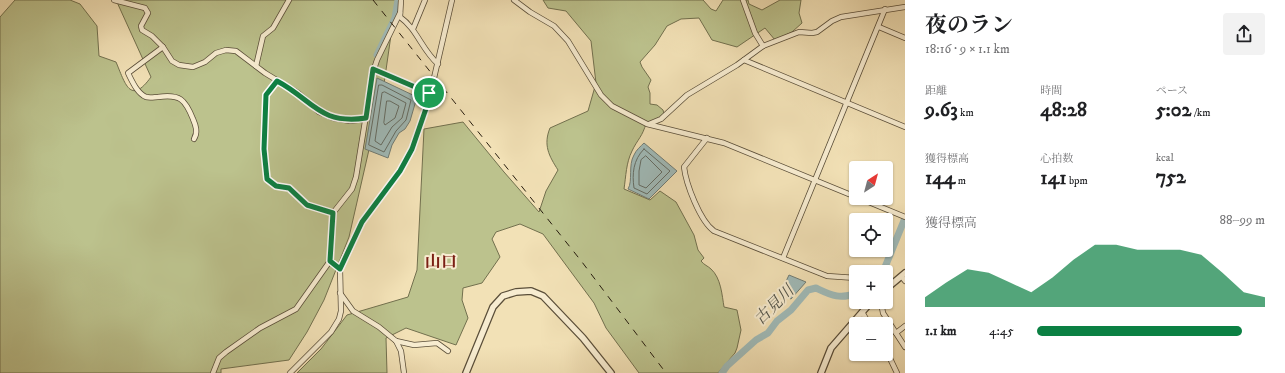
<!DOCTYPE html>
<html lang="ja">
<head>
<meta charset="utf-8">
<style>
	body { margin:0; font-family:"IM FELL DW Pica","Noto Serif JP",serif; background:#f2f2f2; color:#202124; height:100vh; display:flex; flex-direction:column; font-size:15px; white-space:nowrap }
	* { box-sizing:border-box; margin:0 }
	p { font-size:13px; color:#757577 }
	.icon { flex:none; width:22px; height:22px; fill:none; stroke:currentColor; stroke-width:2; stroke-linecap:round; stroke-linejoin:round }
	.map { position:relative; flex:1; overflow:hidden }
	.panel { display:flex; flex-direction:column; background:#fff; width:380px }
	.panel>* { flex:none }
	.needle { width:26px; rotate:36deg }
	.fabs { position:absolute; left:849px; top:161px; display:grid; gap:8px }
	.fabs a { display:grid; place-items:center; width:44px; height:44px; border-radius:4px; background:#fff; box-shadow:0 1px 3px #0004; font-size:20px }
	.pin { position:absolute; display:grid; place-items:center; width:34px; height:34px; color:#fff; margin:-17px; border:2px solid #fff; border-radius:50%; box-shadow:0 1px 4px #0007 }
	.round { display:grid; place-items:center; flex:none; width:42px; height:42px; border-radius:4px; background:#f2f2f2 }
	.overview { display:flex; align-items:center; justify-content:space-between; height:68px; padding:0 20px }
	h1 { font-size:22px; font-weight:700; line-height:30px }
	.figures { display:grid; grid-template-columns:repeat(3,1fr); gap:6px; height:68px; padding:4px 20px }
	.figures div { display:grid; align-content:center }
	.figures b { font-size:20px; font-weight:700 }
	.figures small { font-size:11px; font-weight:400 }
	.figures p { font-size:11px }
	.chart { height:112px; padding:8px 20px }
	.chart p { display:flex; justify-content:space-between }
	.chart svg { width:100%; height:72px; margin-top:4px; fill:#0b8043; opacity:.7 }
	ul { padding:0 20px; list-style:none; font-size:13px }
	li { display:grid; grid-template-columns:64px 48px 1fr; align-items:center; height:30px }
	li i { height:10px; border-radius:5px; background:#0b8043 }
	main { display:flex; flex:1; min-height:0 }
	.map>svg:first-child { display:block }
	.green { fill:#bcc28d; stroke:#72704e }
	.water { fill:#a0bbb9; stroke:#707c75 }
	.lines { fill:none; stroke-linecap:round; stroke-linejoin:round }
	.shore { stroke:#646c64; stroke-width:1 }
	.river { stroke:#a0bbb9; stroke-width:7 }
	.minor-casing { stroke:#5a4e39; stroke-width:6 }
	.tertiary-casing { stroke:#5a4e39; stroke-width:8 }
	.minor { stroke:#f7ecd0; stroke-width:4.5 }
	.tertiary { stroke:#f7ecd0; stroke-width:5.5 }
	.rail { stroke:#281d0f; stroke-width:1; stroke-dasharray:7 7; stroke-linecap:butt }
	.route-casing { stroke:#fff; stroke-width:8 }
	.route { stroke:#0b8043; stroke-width:5 }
	.labels { text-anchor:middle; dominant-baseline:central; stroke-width:4; stroke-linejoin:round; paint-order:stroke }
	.neighbourhood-label { font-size:16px; font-weight:bold; fill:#7a1f14; stroke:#f7ecd0 }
	.water-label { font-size:16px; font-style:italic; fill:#52544a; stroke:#f7ecd0 }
</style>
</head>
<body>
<main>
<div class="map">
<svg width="905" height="373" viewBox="0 0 905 373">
	<rect width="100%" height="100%" fill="#f2e1b6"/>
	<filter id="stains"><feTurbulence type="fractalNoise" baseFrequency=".005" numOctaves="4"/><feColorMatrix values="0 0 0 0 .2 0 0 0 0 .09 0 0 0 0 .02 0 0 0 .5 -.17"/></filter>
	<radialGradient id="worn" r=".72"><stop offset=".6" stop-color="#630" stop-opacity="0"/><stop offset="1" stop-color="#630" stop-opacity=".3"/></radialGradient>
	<!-- green -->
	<g class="green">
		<path d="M 15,0 L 70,0 L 80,4 L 97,26 L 99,56 L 116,62 C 125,83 130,106 151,77 L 116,0 L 396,0 L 384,84 L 349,237 L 324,300 L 307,332 L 289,360 L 221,369 L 221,373 L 0,373 L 0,17 Z"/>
		<path d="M 543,0 L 703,0 L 711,9 L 716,11 L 723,0 L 748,0 L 749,4 L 762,10 L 780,0 L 801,0 L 799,13 L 802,23 L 792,32 L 775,40 L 765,28 L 737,47 L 712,40 L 699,18 L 681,19 L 667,26 L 655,45 L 640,62 L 642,67 L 651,80 L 648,87 L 650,93 L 650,104 L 657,105 L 663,110 L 664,114 L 660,118 L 646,123 C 643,136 637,140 632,151 C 626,163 626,176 624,189 L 650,200 L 660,191 L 676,202 L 694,235 L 698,250 L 704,258 L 701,261 C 704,265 708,266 711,269 C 721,278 722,295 724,307 L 737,310 L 741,330 L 737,348 L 735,353 L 718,373 L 639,373 L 606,328 L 594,303 L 543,234 L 520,224 L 496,232 L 492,239 L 500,257 L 482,283 L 463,288 L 462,300 L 468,318 L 456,345 L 406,328 L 386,338 L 387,373 L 297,373 L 321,349 L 347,315 L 408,297 L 417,270 L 424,129 L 463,122 L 504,172 L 539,212 L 546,191 L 558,170 C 549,156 543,145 550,128 L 588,111 L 596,83 L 591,41 L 566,11 L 548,8 Z"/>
	</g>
	<!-- water -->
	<g class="water">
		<path d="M 377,78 L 417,97 L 410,121 L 405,129 L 399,133 L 392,145 L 388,158 L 365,149 Z"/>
		<path d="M 644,143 L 677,171 L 649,199 L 628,189 C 633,181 628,165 634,155 C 636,150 641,146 644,143 Z"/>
		<path d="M 789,275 L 806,282 L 791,299 L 780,294 Z"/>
	</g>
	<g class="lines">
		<!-- shore -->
		<g class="shore">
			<path d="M 379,85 L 382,85 L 411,100 L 406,120 L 396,131 L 384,152 L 369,145 Z"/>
			<path d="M 385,92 L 406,103 L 402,118 L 392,127 L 381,145 L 375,141 L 382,93 Z"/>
			<path d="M 387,101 L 390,101 L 399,106 L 395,118 L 385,125 L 384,123 Z"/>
			<path d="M 644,149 L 670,171 L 647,194 L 634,188 C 632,174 633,160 644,149 Z"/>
			<path d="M 646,156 L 662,172 L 646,188 L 639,185 L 639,171 L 641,160 Z"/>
		</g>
		<!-- river -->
		<g class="river">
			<path d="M 377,55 L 395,18 L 398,0"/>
			<path d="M 883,272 L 905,218"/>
			<path d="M 722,373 L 727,366 L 756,340 L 768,333 L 777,321 L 791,310 L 808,290 L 816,288 C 831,295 840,300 856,293"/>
		</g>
		<defs>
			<g id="minor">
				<path d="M 114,0 L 145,8 L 148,13 L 141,26 L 142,30 L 152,36 L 163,47 L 172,61 L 179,65 L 193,67 L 205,62 L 216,53 L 226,50 L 236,51 L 265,73 L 298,93 L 319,112 L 333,118 L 350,121 L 366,119"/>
				<path d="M 401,0 L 400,17 C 417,29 422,50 438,64"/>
				<path d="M 514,0 L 530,12 L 554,26 L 568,41 L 601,95 L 612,106 L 647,124 L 724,143 L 856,197"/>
				<path d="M 743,0 L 755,33 L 763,46"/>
				<path d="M 879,27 L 905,38"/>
				<path d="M 413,29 L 425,0"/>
				<path d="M 163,47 L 128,73 C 132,81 137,93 146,97 C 150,98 155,97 158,97 C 180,94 185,99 193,119 C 196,126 198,132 194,139"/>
				<path d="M 744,60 L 905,127"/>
				<path d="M 256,66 L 263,36 L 273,28 L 289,0"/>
				<path d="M 373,69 L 429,93"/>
				<path d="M 277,81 L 266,95 L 264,149 L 267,179 L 276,186 L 289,188 L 307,205 L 333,213"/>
				<path d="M 649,124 L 661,119 L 687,95 L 737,65 L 763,46 L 799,32 L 812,33 L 817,32 L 832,21 L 841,17 L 905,7"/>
				<path d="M 707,138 L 684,167 C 686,184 700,221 714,231 L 827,276 L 856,278"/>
				<path d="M 859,198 L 905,217"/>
				<path d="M 783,258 L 885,9"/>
				<path d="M 330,261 L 340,269"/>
				<path d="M 902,277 L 905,281"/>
				<path d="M 340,293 L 353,311 L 379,327 L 396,341 L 401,351 L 404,373"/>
				<path d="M 881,302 L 883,313 L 905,347"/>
				<path d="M 862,312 L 869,324"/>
				<path d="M 896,333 L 905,326"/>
				<path d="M 396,341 L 414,345 L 437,343 L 448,351"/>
				<path d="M 886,350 L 897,373"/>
				<path d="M 213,373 L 219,358 L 226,352 L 260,328 L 296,309 L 330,261 L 333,213 L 352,189 L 356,177 L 373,72 L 377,60 L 400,13"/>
				<path d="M 290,373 L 331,332 L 339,319 L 341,311 L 340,269 L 362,222 L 400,171 L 412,149 L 428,104 L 452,0"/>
			</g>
			<g id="tertiary">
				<path d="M 886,289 L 905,273"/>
				<path d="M 466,373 L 493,307 L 503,296 L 516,292 L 531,291 L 543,296 L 583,338 L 611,373"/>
				<path d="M 821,373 L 831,348 L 871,302"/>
			</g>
		</defs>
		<!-- minor casing -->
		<use href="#minor" class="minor-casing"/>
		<!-- tertiary casing -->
		<use href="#tertiary" class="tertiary-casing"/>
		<!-- minor -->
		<use href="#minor" class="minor"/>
		<!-- tertiary -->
		<use href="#tertiary" class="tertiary"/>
		<!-- rail -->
		<path class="rail" d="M 373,0 L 582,262 L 666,373"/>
	</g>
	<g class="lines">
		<defs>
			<path id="route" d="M 373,69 L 429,93 L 430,97 L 412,149 L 400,171 L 362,222 L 340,269 L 330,261 L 333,213 L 307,205 L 289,188 L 276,186 L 267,179 L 264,149 L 266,95 L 277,81 C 313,100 319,125 366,118 Z"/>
		</defs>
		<!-- route casing -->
		<use href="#route" class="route-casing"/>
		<!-- route -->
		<use href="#route" class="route"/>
	</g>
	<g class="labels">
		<!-- neighbourhood labels -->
		<g class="neighbourhood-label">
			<text x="441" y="262">山口</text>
		</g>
		<!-- water labels -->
		<g class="water-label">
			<text transform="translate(774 305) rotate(-45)">古見川</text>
		</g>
	</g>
	<rect width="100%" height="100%" filter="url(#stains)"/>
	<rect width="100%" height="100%" fill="url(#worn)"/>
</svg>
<div class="fabs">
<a><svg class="needle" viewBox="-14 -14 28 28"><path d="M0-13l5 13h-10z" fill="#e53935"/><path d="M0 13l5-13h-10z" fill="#757577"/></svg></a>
<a><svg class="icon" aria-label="locate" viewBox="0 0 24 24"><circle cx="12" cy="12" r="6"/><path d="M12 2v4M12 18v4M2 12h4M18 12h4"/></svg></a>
<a>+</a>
<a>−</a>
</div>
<div class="pin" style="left:429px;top:93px;background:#1e9e55"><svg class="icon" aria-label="arrive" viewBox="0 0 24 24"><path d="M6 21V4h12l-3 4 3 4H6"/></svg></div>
</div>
<section class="panel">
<div class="overview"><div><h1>夜のラン</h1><p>18:16 · 9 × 1.1 km</p></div><a class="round"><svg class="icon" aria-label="share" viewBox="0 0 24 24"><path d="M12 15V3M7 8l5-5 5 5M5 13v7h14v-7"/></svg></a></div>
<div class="figures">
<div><p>距離</p><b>9.63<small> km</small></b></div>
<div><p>時間</p><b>48:28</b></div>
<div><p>ペース</p><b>5:02<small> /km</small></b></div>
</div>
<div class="figures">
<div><p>獲得標高</p><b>144<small> m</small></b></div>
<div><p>心拍数</p><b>141<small> bpm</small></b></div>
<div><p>kcal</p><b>752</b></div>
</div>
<div class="chart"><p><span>獲得標高</span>88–99 m</p>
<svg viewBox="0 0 160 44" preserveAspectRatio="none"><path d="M0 44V38L10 29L20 21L30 23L40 29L50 35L60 26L70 15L80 6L90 6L100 9L110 9L120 9L130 12L140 23L150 35L160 38V44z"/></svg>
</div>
<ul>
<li><b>1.1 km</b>4:45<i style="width:90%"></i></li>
</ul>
</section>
</main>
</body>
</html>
